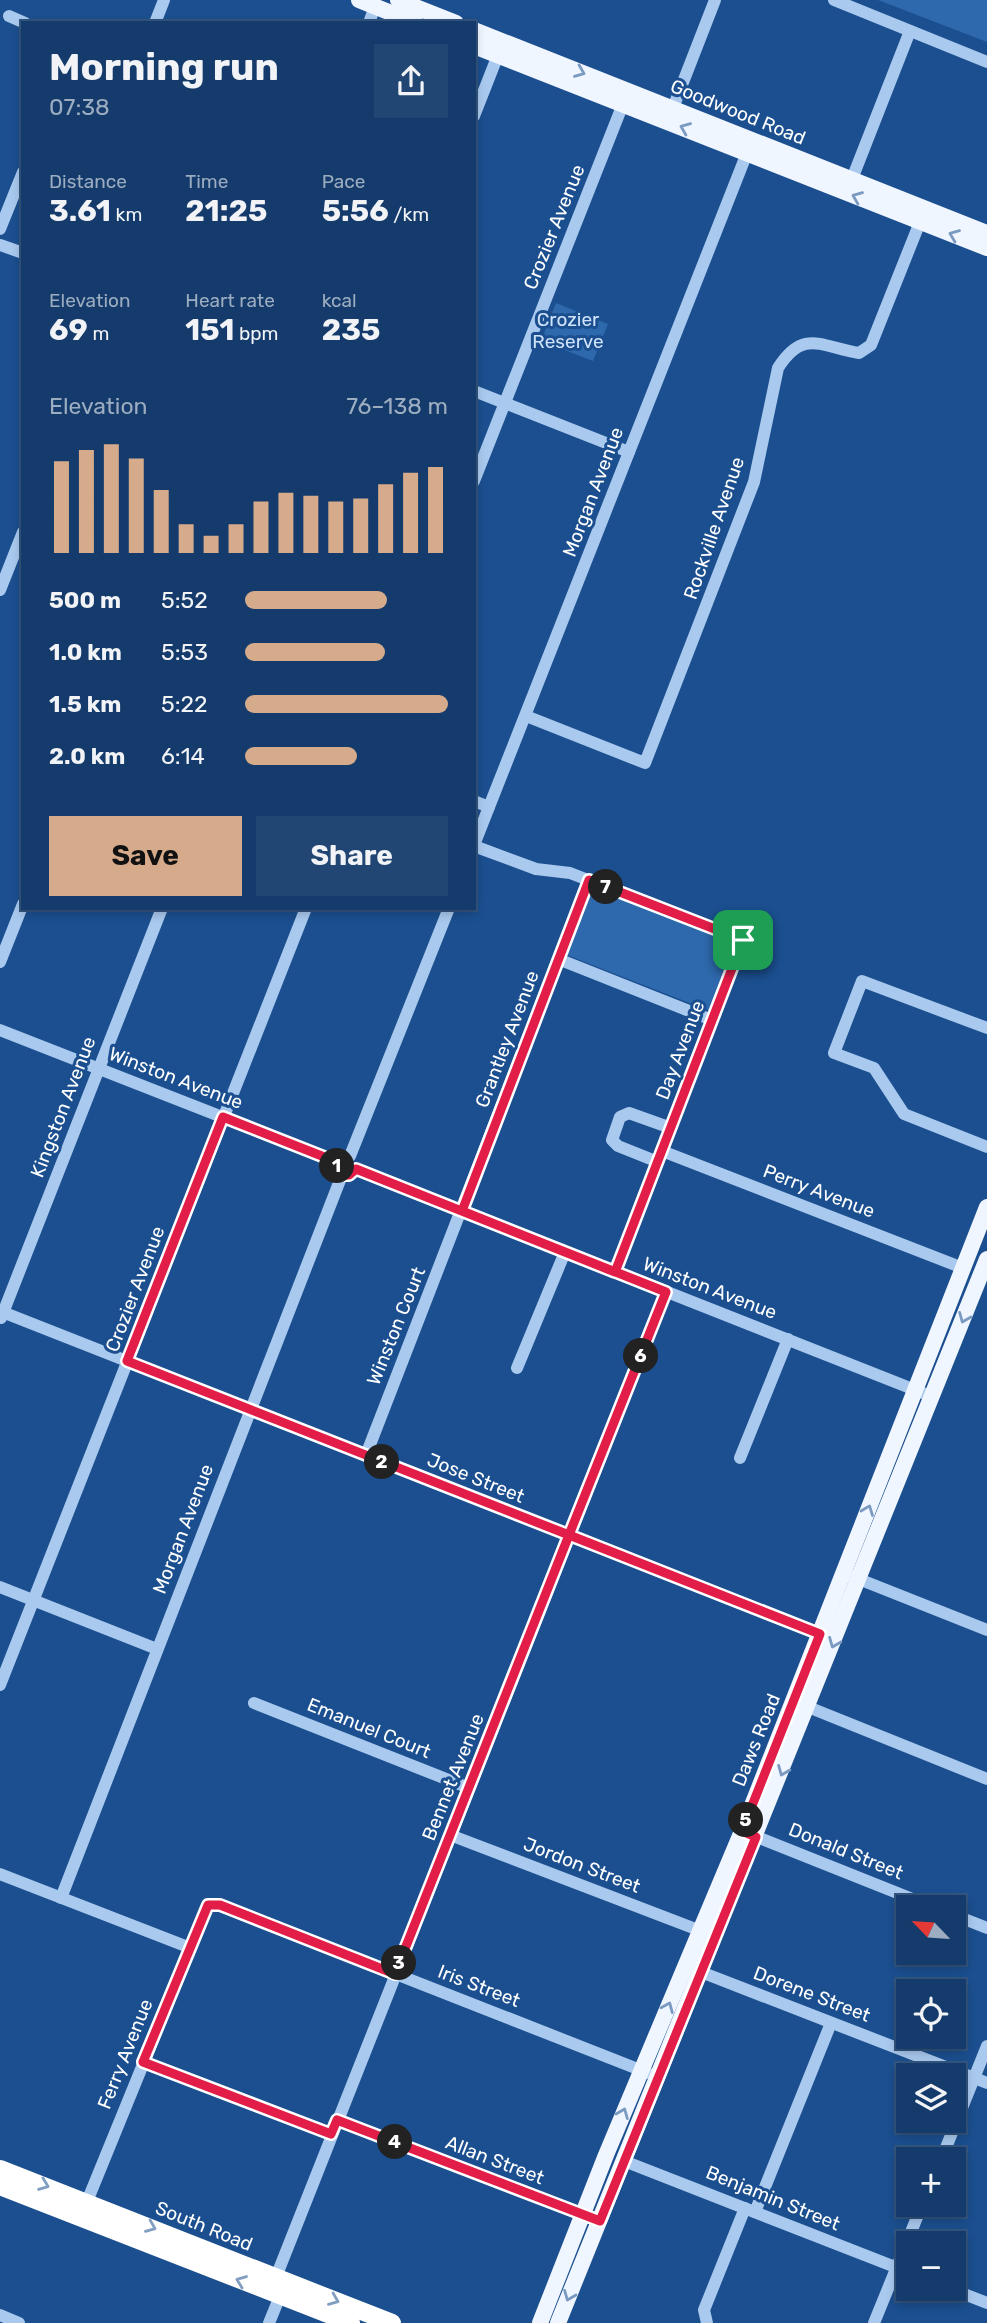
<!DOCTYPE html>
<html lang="en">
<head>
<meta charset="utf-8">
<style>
	body { margin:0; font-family:Rubik,sans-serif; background:#214673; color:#f1f3f6; height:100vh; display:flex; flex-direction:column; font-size:26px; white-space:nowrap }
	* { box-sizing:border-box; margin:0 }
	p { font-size:23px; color:#9dadc1 }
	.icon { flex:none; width:38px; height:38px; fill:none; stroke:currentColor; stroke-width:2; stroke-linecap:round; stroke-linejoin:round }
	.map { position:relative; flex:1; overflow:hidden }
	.panel { position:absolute; left:21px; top:21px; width:455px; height:889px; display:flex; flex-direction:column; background:#143b6b; border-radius:0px; box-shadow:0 4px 10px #0003,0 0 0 2px #33557e }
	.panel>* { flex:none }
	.needle { width:46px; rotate:295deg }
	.buttons { position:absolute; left:896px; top:1895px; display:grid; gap:14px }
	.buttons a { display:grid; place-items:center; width:70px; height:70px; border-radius:0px; background:#143b6b; box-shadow:0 4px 10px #0003,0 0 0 2px #33557e; font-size:35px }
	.pin { position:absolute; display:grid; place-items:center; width:60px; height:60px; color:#fff; margin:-30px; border-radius:14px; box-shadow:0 4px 10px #0006 }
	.km { position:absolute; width:35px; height:35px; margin:-18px; border-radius:50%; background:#222; color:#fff; font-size:19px; line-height:35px; text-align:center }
	.round { display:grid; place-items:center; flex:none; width:74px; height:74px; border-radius:0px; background:#214673 }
	.headline { display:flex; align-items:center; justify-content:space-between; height:119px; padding:0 28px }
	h1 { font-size:38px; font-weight:700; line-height:52px }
	.metrics { display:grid; grid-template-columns:repeat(3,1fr); gap:10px; height:119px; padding:7px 28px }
	.metrics div { display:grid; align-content:center }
	.metrics b { font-size:30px; font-weight:700 }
	.metrics small { font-size:19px; font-weight:400 }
	.metrics p { font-size:19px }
	.chart { height:196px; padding:14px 28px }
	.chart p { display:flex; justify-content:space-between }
	.chart svg { width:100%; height:126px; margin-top:7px; stroke:#d6ab8b; stroke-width:6 }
	.action { display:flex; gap:14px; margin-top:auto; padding:14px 28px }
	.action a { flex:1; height:80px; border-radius:0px; background:#d6ab8b; color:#111; font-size:28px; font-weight:700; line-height:80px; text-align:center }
	.action a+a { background:#214673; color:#f1f3f6 }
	ul { padding:0 28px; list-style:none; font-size:23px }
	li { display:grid; grid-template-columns:112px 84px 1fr; align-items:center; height:52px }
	li i { height:18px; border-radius:9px; background:#d6ab8b }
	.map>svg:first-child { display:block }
	.green { fill:#2e69ad }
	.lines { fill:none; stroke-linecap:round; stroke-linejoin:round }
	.minor { stroke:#a9c9ee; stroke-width:12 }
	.major { stroke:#f0f6ff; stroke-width:16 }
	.highway { stroke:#fff; stroke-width:18 }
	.oneway { stroke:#7b9ac1 }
	.oneway2 { stroke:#829ec1 }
	.route-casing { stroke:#fff; stroke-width:14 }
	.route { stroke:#e11d48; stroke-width:9 }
	.labels { text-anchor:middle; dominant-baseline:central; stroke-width:6; stroke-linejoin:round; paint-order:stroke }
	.street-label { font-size:19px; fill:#fff; stroke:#1b4f8f }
	.park-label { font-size:19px; fill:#cfe3fa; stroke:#1b4f8f }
</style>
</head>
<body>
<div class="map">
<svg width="987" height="2323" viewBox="0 0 987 2323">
	<rect width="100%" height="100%" fill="#1b4f8f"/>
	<!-- green -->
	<g class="green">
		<path d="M 878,0 L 987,0 L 987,42 Z"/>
		<path d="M 556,303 L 608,324 L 593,361 L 541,341 Z"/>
		<path d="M 593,887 L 736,942 L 710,1011 L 567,955 Z"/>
	</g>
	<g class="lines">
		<!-- minor -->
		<g class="minor">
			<path d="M 834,0 L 987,62"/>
			<path d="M 9,16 L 25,23"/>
			<path d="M 155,23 L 164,0"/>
			<path d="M 369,23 L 375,6"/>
			<path d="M 673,108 L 715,0"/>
			<path d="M 474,116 L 498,55"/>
			<path d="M 852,179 L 910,31"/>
			<path d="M 0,229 L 23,172"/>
			<path d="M 0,245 L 23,253"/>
			<path d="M 474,391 L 629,452"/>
			<path d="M 474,481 L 623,104"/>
			<path d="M 0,590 L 23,532"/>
			<path d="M 526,716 L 645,763 L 754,482 L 778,368 C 804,327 823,348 859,353 L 871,345 L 920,222"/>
			<path d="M 474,801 L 489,807"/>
			<path d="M 474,845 L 747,153"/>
			<path d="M 474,846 L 536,869 L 570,873 L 743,940 L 615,1272"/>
			<path d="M 558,959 L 712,1020"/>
			<path d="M 0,962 L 23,904"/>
			<path d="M 987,1028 L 862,981 L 834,1053 L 874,1068 L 904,1114 L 987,1147"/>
			<path d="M 0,1030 L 337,1162"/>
			<path d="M 662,1151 L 963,1268"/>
			<path d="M 350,1156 L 449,908"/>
			<path d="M 658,1162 L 618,1146 L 612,1140 L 620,1117 L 629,1113 L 671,1128"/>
			<path d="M 356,1169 L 933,1397"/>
			<path d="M 0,1311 L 820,1634"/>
			<path d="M 1,1318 L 162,908"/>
			<path d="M 517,1368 L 565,1252"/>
			<path d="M 366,1455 L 589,880"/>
			<path d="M 740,1458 L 788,1339"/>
			<path d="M 851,1576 L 987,1630"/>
			<path d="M 0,1587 L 157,1649"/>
			<path d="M 0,1685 L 306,908"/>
			<path d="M 254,1703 L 469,1788"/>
			<path d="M 808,1707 L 987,1779"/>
			<path d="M 747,1833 L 935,1908"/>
			<path d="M 450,1835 L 701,1931"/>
			<path d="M 0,1874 L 188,1947"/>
			<path d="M 61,1898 L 342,1175"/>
			<path d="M 954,1915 L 987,1928"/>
			<path d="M 701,1972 L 987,2083"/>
			<path d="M 143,2062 L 331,2134"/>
			<path d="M 337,2120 L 600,2221"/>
			<path d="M 941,2160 L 987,2046"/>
			<path d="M 624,2161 L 908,2272"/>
			<path d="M 84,2209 L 208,1905 L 220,1905 L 648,2073"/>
			<path d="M 755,2212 L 831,2023"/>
			<path d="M 276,2277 L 666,1292"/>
			<path d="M 951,2289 L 987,2303"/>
			<path d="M 0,2315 L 19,2323"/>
			<path d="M 269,2323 L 280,2296"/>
			<path d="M 707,2323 L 704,2310 L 745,2208"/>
			<path d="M 874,2323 L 922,2205"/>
		</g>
		<!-- major -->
		<g class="major">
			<path d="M 359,0 L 416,23"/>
			<path d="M 398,0 L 456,23"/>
			<path d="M 474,30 L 987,233"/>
			<path d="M 474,46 L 987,248"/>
			<path d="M 540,2323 L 606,2155 L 742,1831 L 987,1207"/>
			<path d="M 558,2323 L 987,1259"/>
		</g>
		<!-- highway -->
		<g class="highway">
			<path d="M 0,2169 L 392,2323"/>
			<path d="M 0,2186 L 351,2323"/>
		</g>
	</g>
	<!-- one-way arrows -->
	<defs><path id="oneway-chevron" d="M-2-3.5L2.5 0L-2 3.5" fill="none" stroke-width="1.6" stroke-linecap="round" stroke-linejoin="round" transform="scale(1.75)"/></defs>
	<g class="oneway">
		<use href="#oneway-chevron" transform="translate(580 72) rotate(22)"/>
		<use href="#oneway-chevron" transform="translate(685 128) rotate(-158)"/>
		<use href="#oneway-chevron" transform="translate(857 197) rotate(-158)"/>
		<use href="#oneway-chevron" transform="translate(954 235) rotate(-158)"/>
		<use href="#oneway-chevron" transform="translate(964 1318) rotate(112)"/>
		<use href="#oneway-chevron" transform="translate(868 1510) rotate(-69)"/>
		<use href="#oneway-chevron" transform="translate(834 1643) rotate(112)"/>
		<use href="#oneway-chevron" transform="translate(783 1771) rotate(112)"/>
		<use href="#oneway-chevron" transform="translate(668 2007) rotate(-67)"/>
		<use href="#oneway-chevron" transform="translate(623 2113) rotate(-68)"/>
		<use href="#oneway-chevron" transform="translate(569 2296) rotate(112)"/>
	</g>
	<g class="oneway2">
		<use href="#oneway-chevron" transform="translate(44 2185) rotate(21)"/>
		<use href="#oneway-chevron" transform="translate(151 2227) rotate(22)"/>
		<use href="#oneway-chevron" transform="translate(241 2281) rotate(-159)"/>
		<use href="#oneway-chevron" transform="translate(334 2300) rotate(22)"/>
	</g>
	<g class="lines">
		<defs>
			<path id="route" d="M 743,940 L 615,1272 L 356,1169 L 349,1175 L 342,1175 L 337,1169 L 337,1162 L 223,1117 L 127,1361 L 569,1535 L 395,1974 L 220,1905 L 208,1905 L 143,2062 L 331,2134 L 337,2120 L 600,2221 L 756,1837 L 742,1831 L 820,1634 L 569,1535 L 666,1292 C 598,1265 530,1238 462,1211 L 589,880 L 743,940"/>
		</defs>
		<!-- route casing -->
		<use href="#route" class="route-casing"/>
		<!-- route -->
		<use href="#route" class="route"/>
	</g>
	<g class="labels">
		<!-- street labels -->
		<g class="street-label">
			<text transform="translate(738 112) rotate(22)">Goodwood Road</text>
			<text transform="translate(554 227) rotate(-68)">Crozier Avenue</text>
			<text transform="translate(593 492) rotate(-69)">Morgan Avenue</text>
			<text transform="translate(714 528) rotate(-71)">Rockville Avenue</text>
			<text transform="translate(507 1039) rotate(-69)">Grantley Avenue</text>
			<text transform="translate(680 1050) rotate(-69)">Day Avenue</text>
			<text transform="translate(176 1078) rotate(21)">Winston Avenue</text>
			<text transform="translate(63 1107) rotate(-69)">Kingston Avenue</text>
			<text transform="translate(819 1191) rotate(21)">Perry Avenue</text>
			<text transform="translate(710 1288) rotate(21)">Winston Avenue</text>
			<text transform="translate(135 1289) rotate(-69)">Crozier Avenue</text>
			<text transform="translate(396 1326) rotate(-68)">Winston Court</text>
			<text transform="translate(476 1478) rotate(22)">Jose Street</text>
			<text transform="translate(183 1529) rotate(-69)">Morgan Avenue</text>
			<text transform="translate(369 1728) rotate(22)">Emanuel Court</text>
			<text transform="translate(756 1740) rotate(-68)">Daws Road</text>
			<text transform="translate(453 1777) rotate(-68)">Bennet Avenue</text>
			<text transform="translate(846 1851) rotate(22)">Donald Street</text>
			<text transform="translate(582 1865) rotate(21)">Jordon Street</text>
			<text transform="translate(479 1986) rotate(21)">Iris Street</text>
			<text transform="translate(812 1994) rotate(21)">Dorene Street</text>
			<text transform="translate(125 2054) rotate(-68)">Ferry Avenue</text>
			<text transform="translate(495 2160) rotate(21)">Allan Street</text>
			<text transform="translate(773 2198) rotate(22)">Benjamin Street</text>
			<text transform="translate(204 2226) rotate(22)">South Road</text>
		</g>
		<!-- park labels -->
		<g class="park-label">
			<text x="568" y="319">Crozier<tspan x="568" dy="22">Reserve</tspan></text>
		</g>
	</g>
</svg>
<div class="buttons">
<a><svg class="needle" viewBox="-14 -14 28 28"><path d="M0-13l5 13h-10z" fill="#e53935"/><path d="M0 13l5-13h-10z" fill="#9dadc1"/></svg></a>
<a><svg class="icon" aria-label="locate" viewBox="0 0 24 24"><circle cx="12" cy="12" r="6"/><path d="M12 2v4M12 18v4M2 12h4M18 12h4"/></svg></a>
<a><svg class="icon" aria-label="layers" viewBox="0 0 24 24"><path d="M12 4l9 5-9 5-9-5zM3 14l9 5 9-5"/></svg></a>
<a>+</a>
<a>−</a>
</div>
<div class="pin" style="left:743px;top:940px;background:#1e9e55"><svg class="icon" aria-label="arrive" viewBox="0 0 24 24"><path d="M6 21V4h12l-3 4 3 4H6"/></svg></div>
<b class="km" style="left:337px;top:1166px">1</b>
<b class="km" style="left:382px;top:1462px">2</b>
<b class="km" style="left:399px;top:1963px">3</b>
<b class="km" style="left:395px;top:2142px">4</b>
<b class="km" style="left:746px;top:1820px">5</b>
<b class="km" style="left:641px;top:1356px">6</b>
<b class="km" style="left:606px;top:887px">7</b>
<section class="panel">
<div class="headline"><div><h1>Morning run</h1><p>07:38</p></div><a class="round"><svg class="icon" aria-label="share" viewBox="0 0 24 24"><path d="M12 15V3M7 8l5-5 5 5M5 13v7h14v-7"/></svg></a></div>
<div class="metrics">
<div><p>Distance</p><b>3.61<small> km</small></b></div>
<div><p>Time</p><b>21:25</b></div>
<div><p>Pace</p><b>5:56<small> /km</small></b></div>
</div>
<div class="metrics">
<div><p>Elevation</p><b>69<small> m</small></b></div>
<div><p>Heart rate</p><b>151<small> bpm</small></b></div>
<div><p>kcal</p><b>235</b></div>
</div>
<div class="chart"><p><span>Elevation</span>76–138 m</p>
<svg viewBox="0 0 160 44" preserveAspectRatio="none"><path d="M5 44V12M15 44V8M25 44V6M35 44V11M45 44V22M55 44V34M65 44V38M75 44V34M85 44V26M95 44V23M105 44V24M115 44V26M125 44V25M135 44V20M145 44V16M155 44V14"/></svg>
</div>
<ul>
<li><b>500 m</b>5:52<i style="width:70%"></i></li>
<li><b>1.0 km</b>5:53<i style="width:69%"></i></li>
<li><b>1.5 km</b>5:22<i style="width:100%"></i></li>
<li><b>2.0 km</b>6:14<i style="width:55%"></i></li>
</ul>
<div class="action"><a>Save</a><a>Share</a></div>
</section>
</div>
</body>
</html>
